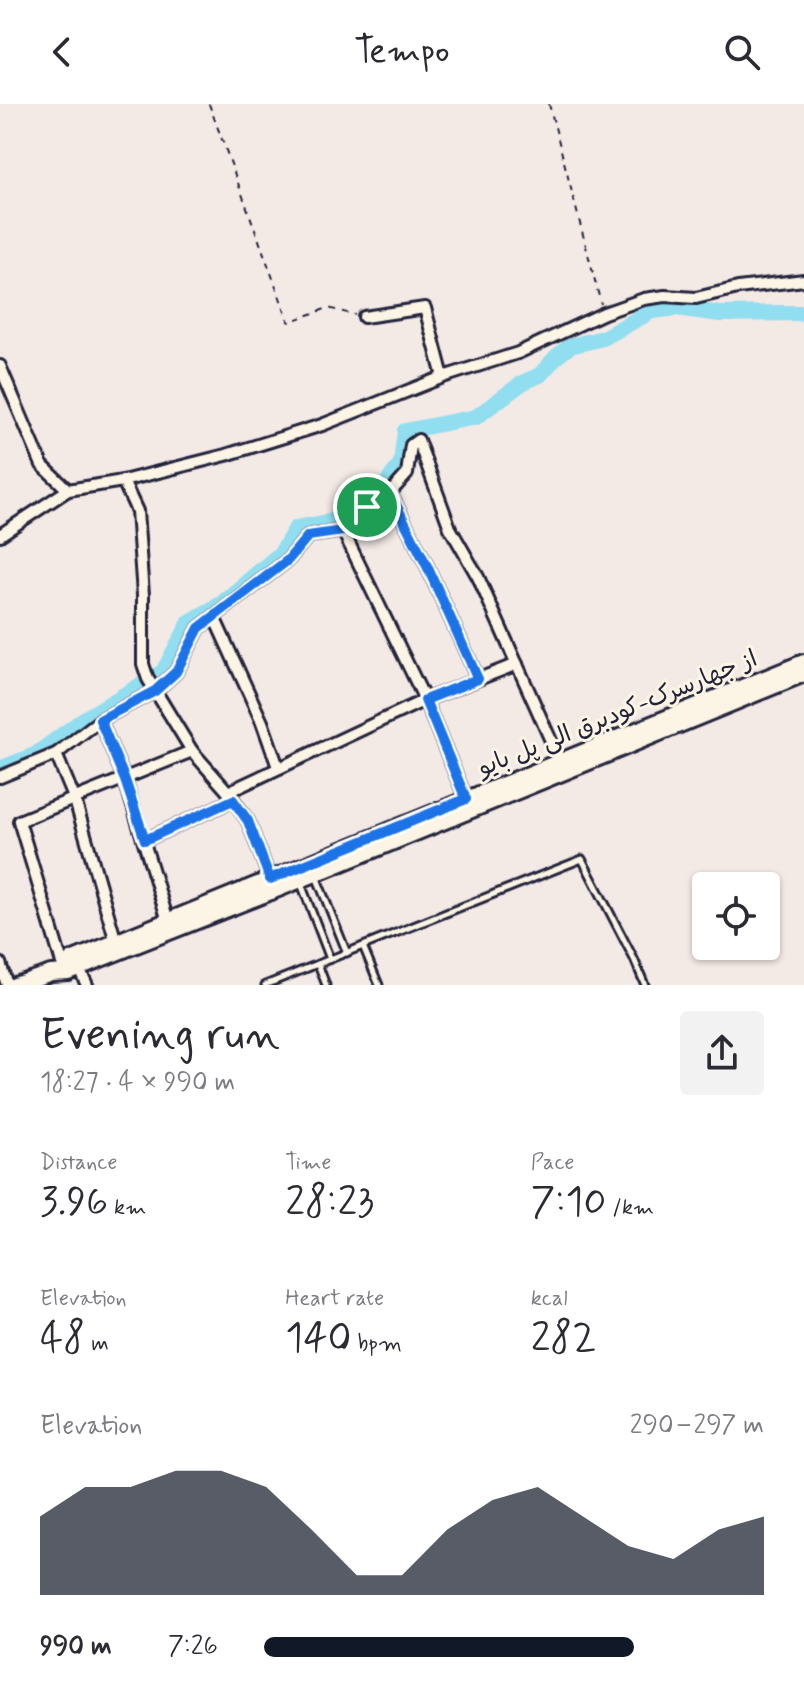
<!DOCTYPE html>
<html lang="en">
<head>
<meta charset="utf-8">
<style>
	body { margin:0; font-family:Mynerve,"Playpen Sans Arabic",sans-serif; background:#f2f2f3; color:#2b2b33; height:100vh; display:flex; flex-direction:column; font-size:30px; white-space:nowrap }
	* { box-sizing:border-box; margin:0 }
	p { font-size:26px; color:#7c7c81 }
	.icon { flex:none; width:44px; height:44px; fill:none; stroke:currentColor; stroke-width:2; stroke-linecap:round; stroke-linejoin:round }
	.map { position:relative; height:881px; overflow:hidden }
	.panel { display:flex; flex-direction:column; background:#fff; flex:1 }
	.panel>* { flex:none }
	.controls { position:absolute; left:692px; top:768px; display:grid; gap:16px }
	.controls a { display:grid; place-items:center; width:88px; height:88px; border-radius:8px; background:#fff; box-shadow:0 2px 6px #0004; font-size:40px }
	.pin { position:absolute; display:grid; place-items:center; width:68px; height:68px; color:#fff; margin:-34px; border:4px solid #fff; border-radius:50%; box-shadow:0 2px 8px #0007 }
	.round { display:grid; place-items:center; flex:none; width:84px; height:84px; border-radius:8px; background:#f2f2f3 }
	.overview { display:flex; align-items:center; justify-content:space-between; height:136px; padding:0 40px }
	h1 { font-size:44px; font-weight:600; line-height:60px }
	.figures { display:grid; grid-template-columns:repeat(3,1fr); gap:12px; height:136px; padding:8px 40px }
	.figures div { display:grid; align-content:center }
	.figures b { font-size:40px; font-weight:600 }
	.figures small { font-size:22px; font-weight:400 }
	.figures p { font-size:22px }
	.chart { height:224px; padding:16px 40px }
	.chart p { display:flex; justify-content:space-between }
	.chart svg { width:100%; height:144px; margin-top:8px; fill:#111827; opacity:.7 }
	ul { padding:0 40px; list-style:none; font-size:26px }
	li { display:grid; grid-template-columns:128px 96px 1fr; align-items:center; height:60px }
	li i { height:20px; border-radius:10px; background:#111827 }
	header { display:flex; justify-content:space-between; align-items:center; height:104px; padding:0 40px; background:#fff; font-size:36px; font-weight:600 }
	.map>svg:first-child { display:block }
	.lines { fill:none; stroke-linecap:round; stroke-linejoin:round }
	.river { stroke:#90deef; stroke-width:16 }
	.lane-casing { stroke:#22223b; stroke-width:11 }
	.street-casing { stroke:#22223b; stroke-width:16 }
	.secondary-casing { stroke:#22223b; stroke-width:20 }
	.path { stroke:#22223b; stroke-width:2; stroke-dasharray:6 6; stroke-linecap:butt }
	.lane { stroke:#fcf5e5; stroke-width:5 }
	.street { stroke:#fcf5e5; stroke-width:10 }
	.secondary { stroke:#fcf5e5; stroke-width:14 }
	.route-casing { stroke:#fff; stroke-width:16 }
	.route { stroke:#1a73e8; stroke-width:10 }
	.labels { text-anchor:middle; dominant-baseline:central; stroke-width:6; stroke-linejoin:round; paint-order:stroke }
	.street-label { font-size:24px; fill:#22223b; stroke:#fcf5e5 }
</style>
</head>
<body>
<header><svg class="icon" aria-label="back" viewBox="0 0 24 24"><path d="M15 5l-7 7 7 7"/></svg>Tempo<svg class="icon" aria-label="search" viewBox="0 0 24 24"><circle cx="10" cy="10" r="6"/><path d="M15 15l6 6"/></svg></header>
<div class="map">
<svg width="804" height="881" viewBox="0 0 804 881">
	<rect width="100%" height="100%" fill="#f3e9e5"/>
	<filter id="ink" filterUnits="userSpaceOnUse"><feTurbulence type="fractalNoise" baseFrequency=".0125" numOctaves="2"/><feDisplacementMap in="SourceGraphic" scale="16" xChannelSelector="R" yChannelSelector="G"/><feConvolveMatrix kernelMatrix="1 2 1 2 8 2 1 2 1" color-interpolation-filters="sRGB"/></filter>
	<g filter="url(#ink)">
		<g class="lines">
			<!-- river -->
			<path class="river" d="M 0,665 L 35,651 L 84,615 L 163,568 L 190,518 L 221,500 L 281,449 L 296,424 L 328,418 L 347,411 L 364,394 L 380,388 L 401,360 L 405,327 L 476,313 L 522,279 L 540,271 L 556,253 L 570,242 L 603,234 L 652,207 L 677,204 L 720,210 L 804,209"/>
			<defs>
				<g id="lane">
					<path d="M 316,772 L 347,849"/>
					<path d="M 300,777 L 330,855"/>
					<path d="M 363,842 L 379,881"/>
					<path d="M 318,860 L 326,881"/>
					<path d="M 265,881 L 582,755 L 634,855 L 645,881"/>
				</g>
				<g id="street">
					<path d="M 364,213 L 425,204 L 443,273"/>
					<path d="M 0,262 L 42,361 L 68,386 L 123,377 L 226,351 L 322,321 L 443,273 L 518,249 L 604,209 L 644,195 L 665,192 L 696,194 L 738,184 L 804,176"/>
					<path d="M 123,377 L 137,407 L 143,491 L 143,560 L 148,575 L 192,647 L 228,688 L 248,717 L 270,775"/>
					<path d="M 390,389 L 427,462 L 478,575"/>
					<path d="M 343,427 L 425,596 L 466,695"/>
					<path d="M 0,431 L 68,386"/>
					<path d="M 214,513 L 262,618 L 278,663"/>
					<path d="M 100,616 L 125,676 L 168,817"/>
					<path d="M 56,650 L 75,696 L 116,838"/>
					<path d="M 0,673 L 56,650 L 100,616 L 155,587 L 176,568 L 199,524 L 288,456 L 308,432 L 343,427 L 367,403 L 390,389 L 407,370 L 411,341 L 418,336 L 450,424 L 478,473 L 560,657"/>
					<path d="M 228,688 L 425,596 L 517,560"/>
					<path d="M 145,736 L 233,696"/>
					<path d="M 0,859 L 7,881"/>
					<path d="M 62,859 L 19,717 L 192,647"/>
					<path d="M 77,860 L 87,881"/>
				</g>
				<g id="secondary">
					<path d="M 71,856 L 804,558"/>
					<path d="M 15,881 L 51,869 L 68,868 L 281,784 L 804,570"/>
				</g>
			</defs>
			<!-- lane casing -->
			<use href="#lane" class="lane-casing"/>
			<!-- street casing -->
			<use href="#street" class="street-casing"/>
			<!-- secondary casing -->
			<use href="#secondary" class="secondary-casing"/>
			<!-- path -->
			<g class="path">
				<path d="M 209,0 L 289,218 L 328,204 L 355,211"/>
				<path d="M 549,0 L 601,200"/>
			</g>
			<!-- lane -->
			<use href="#lane" class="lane"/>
			<!-- street -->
			<use href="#street" class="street"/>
			<!-- secondary -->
			<use href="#secondary" class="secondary"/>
		</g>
	</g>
	<g class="lines" filter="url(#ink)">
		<defs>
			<path id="route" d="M 390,389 L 427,462 L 478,575 L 425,596 L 466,695 L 270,775 L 248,717 L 233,696 L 145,736 L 125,676 L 100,616 L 155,587 L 176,568 L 199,524 L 288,456 L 308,432 L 343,427 L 367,403 Z"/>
		</defs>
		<!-- route casing -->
		<use href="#route" class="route-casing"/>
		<!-- route -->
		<use href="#route" class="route"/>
	</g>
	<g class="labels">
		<!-- street labels -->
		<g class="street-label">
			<text transform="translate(618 610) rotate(-22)">از جهارسرک-کودبرق الی پل بایو</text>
		</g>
	</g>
</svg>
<div class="controls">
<a><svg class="icon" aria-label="locate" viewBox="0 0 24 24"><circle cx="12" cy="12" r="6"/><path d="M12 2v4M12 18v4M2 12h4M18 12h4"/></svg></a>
</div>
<div class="pin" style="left:367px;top:403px;background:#1e9e55"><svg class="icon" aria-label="arrive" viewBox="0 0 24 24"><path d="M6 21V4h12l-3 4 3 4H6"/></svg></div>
</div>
<section class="panel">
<div class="overview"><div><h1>Evening run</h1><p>18:27 · 4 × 990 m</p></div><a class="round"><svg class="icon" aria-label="share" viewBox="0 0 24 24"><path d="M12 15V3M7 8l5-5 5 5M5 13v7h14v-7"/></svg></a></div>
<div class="figures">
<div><p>Distance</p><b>3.96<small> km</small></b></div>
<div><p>Time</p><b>28:23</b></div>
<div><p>Pace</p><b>7:10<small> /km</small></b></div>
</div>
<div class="figures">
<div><p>Elevation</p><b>48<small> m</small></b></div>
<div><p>Heart rate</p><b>140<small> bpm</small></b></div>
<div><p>kcal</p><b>282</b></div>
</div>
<div class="chart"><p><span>Elevation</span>290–297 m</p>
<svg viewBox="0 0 160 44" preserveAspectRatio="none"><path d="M0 44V20L10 11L20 11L30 6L40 6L50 11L60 24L70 38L80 38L90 24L100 15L110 11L120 20L130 29L140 33L150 24L160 20V44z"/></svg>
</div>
<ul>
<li><b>990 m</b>7:26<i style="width:74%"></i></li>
</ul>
</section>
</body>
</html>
